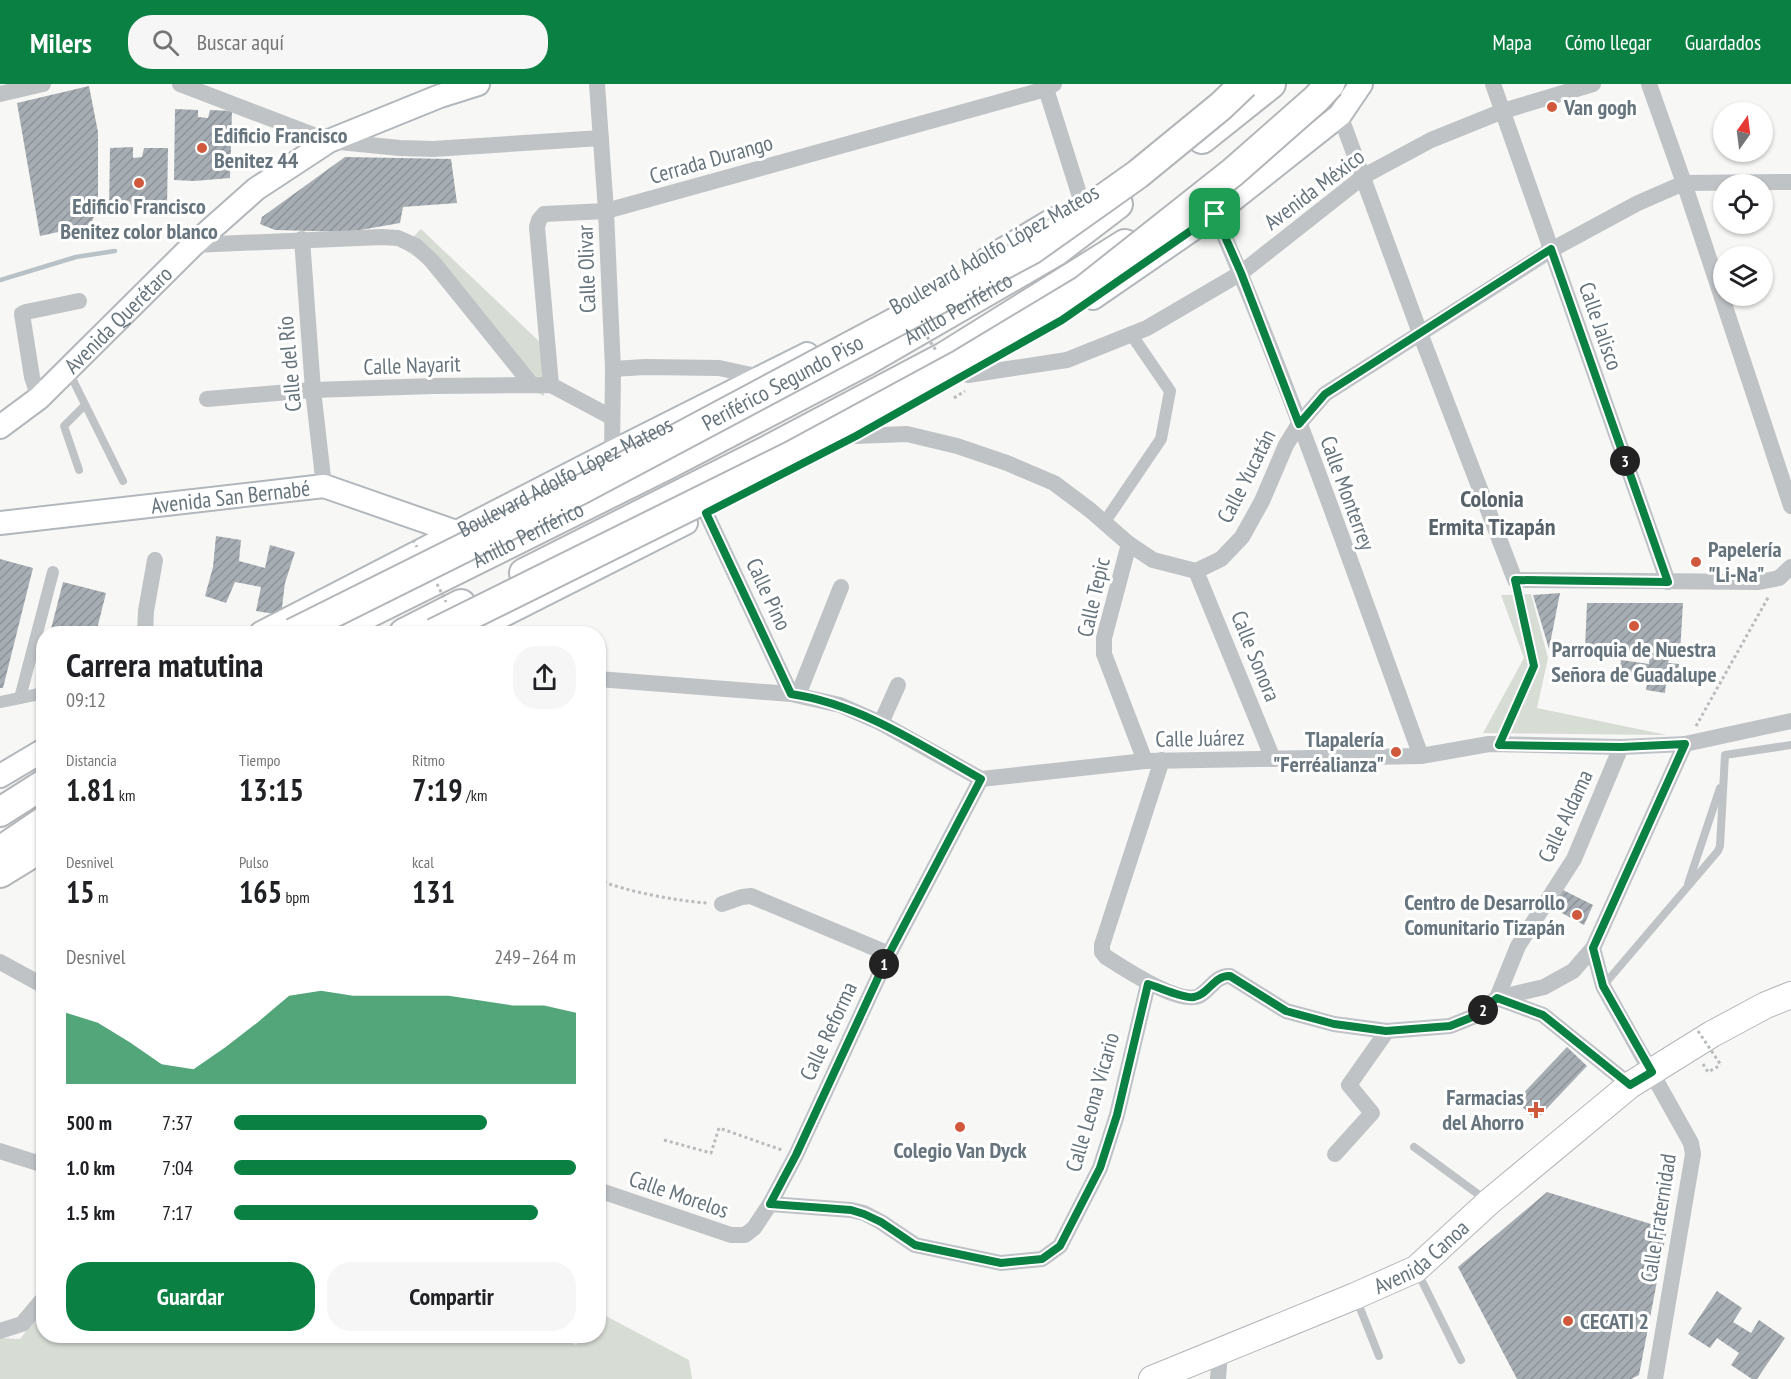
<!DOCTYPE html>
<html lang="es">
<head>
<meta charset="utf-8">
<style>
	body { margin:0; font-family:"PT Sans Narrow",sans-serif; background:#f6f6f6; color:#202124; height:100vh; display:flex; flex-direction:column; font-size:22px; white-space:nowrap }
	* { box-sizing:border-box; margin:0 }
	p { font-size:20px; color:#757577 }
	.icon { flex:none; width:33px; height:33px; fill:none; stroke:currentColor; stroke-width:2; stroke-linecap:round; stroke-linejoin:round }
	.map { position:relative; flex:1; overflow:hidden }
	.details { position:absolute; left:36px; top:542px; width:570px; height:717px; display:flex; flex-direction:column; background:#fff; border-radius:24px; box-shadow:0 2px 4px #0004 }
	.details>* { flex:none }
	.needle { width:39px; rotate:14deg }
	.tools { position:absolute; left:1713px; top:18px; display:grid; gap:12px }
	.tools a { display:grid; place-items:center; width:60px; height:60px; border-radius:50%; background:#fff; box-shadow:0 2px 4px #0004; font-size:30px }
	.pin { position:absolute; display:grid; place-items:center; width:51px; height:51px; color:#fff; margin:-26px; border-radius:12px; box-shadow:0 3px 9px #0006 }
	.km { position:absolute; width:30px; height:30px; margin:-15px; border-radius:50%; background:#222; color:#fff; font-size:16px; line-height:30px; text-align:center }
	.round { display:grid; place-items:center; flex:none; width:63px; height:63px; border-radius:24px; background:#f6f6f6 }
	.summary { display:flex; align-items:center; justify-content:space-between; height:102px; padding:0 30px }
	h1 { font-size:33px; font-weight:600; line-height:45px }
	.stats { display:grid; grid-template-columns:repeat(3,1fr); gap:9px; height:102px; padding:6px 30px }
	.stats div { display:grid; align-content:center }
	.stats b { font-size:30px; font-weight:600 }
	.stats small { font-size:16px; font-weight:400 }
	.stats p { font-size:16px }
	.chart { height:168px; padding:12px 30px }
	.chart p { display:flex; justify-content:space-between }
	.chart svg { width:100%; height:108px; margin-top:6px; fill:#0b8043; opacity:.7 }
	.button { display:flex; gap:12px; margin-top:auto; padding:12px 30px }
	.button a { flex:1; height:69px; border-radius:24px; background:#0b8043; color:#fff; font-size:24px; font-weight:600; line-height:69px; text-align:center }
	.button a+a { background:#f6f6f6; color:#202124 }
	ul { padding:0 30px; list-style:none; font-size:20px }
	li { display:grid; grid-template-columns:96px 72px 1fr; align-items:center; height:45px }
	li i { height:15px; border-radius:8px; background:#0b8043 }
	header { display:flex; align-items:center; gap:36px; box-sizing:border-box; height:84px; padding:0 30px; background:#0b8043; color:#fff }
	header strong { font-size:28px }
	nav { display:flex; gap:33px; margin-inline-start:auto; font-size:21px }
	.search { width:420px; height:54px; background:#f6f6f6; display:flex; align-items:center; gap:15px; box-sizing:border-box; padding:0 21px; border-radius:24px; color:#757577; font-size:22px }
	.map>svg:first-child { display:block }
	.park { fill:#d7dcd5 }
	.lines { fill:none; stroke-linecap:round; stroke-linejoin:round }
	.stream { stroke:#b8c2c6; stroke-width:4.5 }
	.building { fill:url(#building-hatch) }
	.secondary-casing { stroke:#b2b7bb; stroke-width:26 }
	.primary-casing { stroke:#b3b7ba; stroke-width:28 }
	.motorway-casing { stroke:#b3b6b9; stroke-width:32 }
	.path { stroke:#b9bcbe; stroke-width:3; stroke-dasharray:3 3; stroke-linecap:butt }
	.service { stroke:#bfc3c6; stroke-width:8 }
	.pedestrian { stroke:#bfc3c6; stroke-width:12 }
	.minor { stroke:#bfc3c6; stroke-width:16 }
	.secondary { stroke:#fff; stroke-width:22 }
	.primary { stroke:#fff; stroke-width:26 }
	.motorway { stroke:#fff; stroke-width:28 }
	.motorway-bridge-casing { stroke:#b3b6b9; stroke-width:32; stroke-linecap:butt }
	.path-bridge { stroke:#b9bcbe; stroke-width:3; stroke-dasharray:3 3; stroke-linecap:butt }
	.motorway-bridge { stroke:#fff; stroke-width:28 }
	.route-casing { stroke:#fff; stroke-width:12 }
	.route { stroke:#0b8043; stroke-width:8 }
	.poi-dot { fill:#d0593d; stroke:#fff; stroke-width:2 }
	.labels { text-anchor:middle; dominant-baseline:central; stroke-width:6; stroke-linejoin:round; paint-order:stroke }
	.poi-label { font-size:22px; font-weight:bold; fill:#66747d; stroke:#fff; text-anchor:start }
	.street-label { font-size:22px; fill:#66747d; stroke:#fff }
	.neighbourhood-label { font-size:24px; font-weight:bold; fill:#576169; stroke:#fff }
</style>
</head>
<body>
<header>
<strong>Milers</strong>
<div class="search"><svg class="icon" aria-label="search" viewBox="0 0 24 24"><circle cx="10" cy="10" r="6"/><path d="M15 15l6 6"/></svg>Buscar aquí</div>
<nav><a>Mapa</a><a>Cómo llegar</a><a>Guardados</a></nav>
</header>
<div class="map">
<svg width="1791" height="1295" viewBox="0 0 1791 1295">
	<defs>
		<pattern id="building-hatch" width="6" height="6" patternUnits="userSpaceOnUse" patternTransform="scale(1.5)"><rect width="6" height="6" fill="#a7aeb3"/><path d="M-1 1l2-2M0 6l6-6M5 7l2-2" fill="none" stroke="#8c9297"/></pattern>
	</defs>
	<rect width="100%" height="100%" fill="#f7f7f5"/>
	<!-- park -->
	<g class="park">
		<path d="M 421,145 L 543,261 L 544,312 L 524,302 L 421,177 L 402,164 Z"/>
		<path d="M 1531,510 L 1548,574 L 1537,624 L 1667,651 L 1483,649 L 1524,574 L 1501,511 Z"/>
		<path d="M 43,1225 L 44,1251 L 556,1251 L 576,1261 L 585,1251 L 598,1251 L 599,1234 L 602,1230 L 689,1276 L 692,1295 L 0,1295 L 0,1254 L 20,1255 Z"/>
	</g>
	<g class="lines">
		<!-- stream -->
		<path class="stream" d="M 0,196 L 76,173 L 115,167"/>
	</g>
	<!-- building -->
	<g class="building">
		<path d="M 89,2 L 98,48 L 98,125 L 90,141 L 40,152 L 17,19 Z"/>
		<path d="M 175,25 L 198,26 L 198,33 L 208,34 L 210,26 L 232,27 L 230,94 L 194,97 L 174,96 Z"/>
		<path d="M 133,63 L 133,74 L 142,73 L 144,64 L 168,64 L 167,125 L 109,127 L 110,64 Z"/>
		<path d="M 345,73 L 451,75 L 457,119 L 403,123 L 400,139 L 349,148 L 275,146 L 260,140 L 262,133 Z"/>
		<path d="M 216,452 L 241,456 L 239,477 L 265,484 L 270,461 L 295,468 L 285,499 L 281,531 L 256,527 L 261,503 L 235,498 L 226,519 L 205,512 L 213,483 Z"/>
		<path d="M 0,475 L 33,484 L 3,604 L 0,604 Z"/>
		<path d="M 63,498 L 106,509 L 96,549 L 50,549 Z"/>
		<path d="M 1560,509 L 1549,565 L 1533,511 Z"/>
		<path d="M 1587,519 L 1683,519 L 1680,569 L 1585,565 Z"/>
		<path d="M 1650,568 L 1670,571 L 1668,579 L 1679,580 L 1676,601 L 1666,599 L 1665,609 L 1646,606 L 1648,594 L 1619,590 L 1621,576 L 1649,580 Z"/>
		<path d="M 1557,803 L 1593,821 L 1584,841 L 1547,821 Z"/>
		<path d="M 1567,963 L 1587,982 L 1536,1036 L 1516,1017 Z"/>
		<path d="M 1547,1108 L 1667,1145 L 1639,1291 L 1631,1295 L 1517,1295 L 1458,1183 Z"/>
		<path d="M 1717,1207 L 1742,1224 L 1733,1238 L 1751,1249 L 1759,1236 L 1785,1254 L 1757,1295 L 1752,1295 L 1731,1281 L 1739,1269 L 1717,1254 L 1710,1264 L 1688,1250 Z"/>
	</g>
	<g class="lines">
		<defs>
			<g id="secondary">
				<path d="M 987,175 L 1054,135"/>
				<path d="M 1093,214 L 1215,130 L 1340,31 L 1361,0"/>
				<path id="s1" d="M 0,343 L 39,314 L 193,161 L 256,105 L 329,57 L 440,12 L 478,0"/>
				<path id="s2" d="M 0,439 L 324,402 L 456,448"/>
				<path id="s3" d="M 261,549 L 612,368 L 807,270"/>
				<path d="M 468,549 L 686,439"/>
				<path d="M 0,692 L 44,666"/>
			</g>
			<g id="primary">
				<path id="s4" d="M 1152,1295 L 1355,1212 L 1416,1185 L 1489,1118 L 1630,1001 L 1712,950 L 1766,921 L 1791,911"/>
			</g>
			<g id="motorway">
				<path d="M 1202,55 L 1271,0"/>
				<path d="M 524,489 L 768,366 L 944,273 L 1125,160"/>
				<path id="s5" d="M 329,549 L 667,381 L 868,276 L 1055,168 L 1118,120"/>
				<path d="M 404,549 L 461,520"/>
				<path d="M 0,728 L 44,700"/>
				<path d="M 0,767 L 44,737"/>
				<path d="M 0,789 L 44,762"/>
			</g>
		</defs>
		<!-- secondary casing -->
		<use href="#secondary" class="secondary-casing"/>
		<!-- primary casing -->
		<use href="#primary" class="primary-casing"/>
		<!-- motorway casing -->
		<use href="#motorway" class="motorway-casing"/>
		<!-- path -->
		<g class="path">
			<path d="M 954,314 L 965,307"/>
			<path d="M 1696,642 L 1769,512"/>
			<path d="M 598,796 C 629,808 676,817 708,819"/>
			<path d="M 1703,980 L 1708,988 L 1721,981"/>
			<path d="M 664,1056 L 711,1069 L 719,1044 L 782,1066"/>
		</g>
		<!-- service -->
		<g class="service">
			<path d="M 69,288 L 123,397"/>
			<path d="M 79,386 L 64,342 L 85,321"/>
			<path d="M 1688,800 L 1720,704"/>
			<path d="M 1603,902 L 1718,767 L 1720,762 L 1725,671 L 1791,661"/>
			<path d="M 1414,1063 L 1486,1116"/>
			<path d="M 1417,1187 L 1461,1276"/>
			<path d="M 1356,1214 L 1379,1272"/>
		</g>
		<!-- pedestrian -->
		<g class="pedestrian">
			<path d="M 1104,439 L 1161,355 L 1170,307 L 1131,250"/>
			<path d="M 20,614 L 53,488"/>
			<path d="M 0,618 L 44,609"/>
			<path d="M 1499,661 L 1534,582 L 1515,496"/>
		</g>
		<!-- minor -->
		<g class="minor">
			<path d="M 180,0 L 329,57 L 400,64 L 433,65 L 601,54"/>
			<path d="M 597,0 L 606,127 L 613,285 L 612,368"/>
			<path d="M 1493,0 L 1668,498"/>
			<path d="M 1649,0 L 1684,99 L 1791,422"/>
			<path d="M 1046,5 L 1082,119"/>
			<path d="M 0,10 L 43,0"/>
			<path d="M 1340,31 L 1420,249 L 1515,496 L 1759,498 L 1779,494 L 1791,483"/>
			<path d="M 1215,130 C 1292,307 1355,491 1421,672"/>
			<path d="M 302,155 L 313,306 L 324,402"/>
			<path d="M 193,161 L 382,153 L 398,154 L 416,162 L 433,178 L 532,301"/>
			<path d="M 613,285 L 645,283 L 719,284 L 761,293"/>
			<path d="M 968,291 L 1067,276 L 1147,244 L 1241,189 L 1364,92 L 1431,56 L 1503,27 L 1593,0"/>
			<path d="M 551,301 L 537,143 L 539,136 L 544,130 L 606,127 L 1046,5 L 1054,0"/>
			<path d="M 39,314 L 32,293 L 22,230 L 26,228 L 79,217"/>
			<path d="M 207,315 L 313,306 L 434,302 L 551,301 L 611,333"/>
			<path d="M 856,352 L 907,350 L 957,362 L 1007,379 L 1054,399 L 1090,426 L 1129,460 L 1153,476 L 1196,487 L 1221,475 L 1242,453 L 1262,417 L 1286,361 L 1299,340 L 1325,310 L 1551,166 L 1638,119 L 1684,99 L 1791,98"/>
			<path d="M 706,429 L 791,610"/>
			<path d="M 1129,460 L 1104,554 L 1104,570 L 1145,677"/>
			<path d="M 1196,487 L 1273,675"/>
			<path d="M 145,549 L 146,527 L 155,476"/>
			<path d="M 598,595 L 791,610 L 840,621 L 881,639 L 981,695"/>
			<path d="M 798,611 L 841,503"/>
			<path d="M 881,639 L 898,601"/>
			<path d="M 1621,663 L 1574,775 L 1518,862 L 1497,914 L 1543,931 L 1630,1001"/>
			<path d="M 1162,676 L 1102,861 L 1102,868 L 1106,873 C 1123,884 1179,921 1199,912 C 1210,906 1216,891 1230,892 L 1286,927 L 1334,940 L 1387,947 L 1450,942 L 1475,932 L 1497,914 L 1544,903 L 1573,887 L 1593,864"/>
			<path d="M 981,695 L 1145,677 L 1421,672 L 1489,660 L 1621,663 L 1685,660 L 1791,637"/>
			<path d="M 722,820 L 742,813 L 751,812 L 889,870"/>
			<path d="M 0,878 L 44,902"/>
			<path d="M 0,1067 L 44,1081"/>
			<path d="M 1335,1070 L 1372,1029 L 1349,1001 L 1387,947"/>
			<path d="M 598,1106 L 731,1151 L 745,1151 L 754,1144 L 770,1120 L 796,1071 L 889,870 L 981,695"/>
			<path d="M 770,1120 L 851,1126 L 864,1129 L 881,1138 L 915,1161 L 1001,1179 L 1042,1175 L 1060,1162 L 1100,1084 L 1117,1031 L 1148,900"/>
			<path d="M 0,1247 L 22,1240 L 44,1214"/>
			<path d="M 1218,1295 L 1220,1268"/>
			<path d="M 1655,1295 L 1693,1070 L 1691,1059 L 1603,902 L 1593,864 L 1685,660"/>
		</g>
		<!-- secondary -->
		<use href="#secondary" class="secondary"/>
		<!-- primary -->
		<use href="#primary" class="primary"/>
		<!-- motorway -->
		<use href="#motorway" class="motorway"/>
		<defs>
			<g id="motorway-bridge">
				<path id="s6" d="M 293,549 L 584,404 L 1031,166 L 1138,90 L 1221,22 L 1244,0"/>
				<path d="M 434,549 L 791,372 L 961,280 L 1084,206 L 1233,88 L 1316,15 L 1330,0"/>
			</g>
		</defs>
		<!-- motorway-bridge casing -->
		<use href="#motorway-bridge" class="motorway-bridge-casing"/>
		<!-- path-bridge -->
		<g class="path-bridge">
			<path d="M 924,248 L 937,268"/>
			<path d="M 413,456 L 417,463"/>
			<path d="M 437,500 L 446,518"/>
			<path d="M 1698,947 L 1721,981"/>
		</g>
		<!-- motorway-bridge -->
		<use href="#motorway-bridge" class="motorway-bridge"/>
	</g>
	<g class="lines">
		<defs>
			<path id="route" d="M 1215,130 L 1241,189 L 1299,340 L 1325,310 L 1551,165 L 1668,498 L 1515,496 L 1534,582 L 1499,661 L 1621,663 L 1685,660 L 1593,864 L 1603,902 L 1652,988 L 1630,1001 L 1543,931 L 1497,914 L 1475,932 L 1450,942 L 1386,947 L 1334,940 L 1286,927 L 1230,892 C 1214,891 1208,911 1194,913 C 1184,915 1159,903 1148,900 L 1117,1031 L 1100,1084 L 1060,1162 L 1042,1175 L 1001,1179 L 915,1161 L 881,1138 L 864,1130 L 851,1126 L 770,1120 L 796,1071 L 889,870 L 981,695 C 921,661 860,620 791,610 L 706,429 L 856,352 L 1062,236 Z"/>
		</defs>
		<!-- route casing -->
		<use href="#route" class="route-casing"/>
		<!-- route -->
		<use href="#route" class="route"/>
	</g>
	<!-- markers -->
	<g class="poi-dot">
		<circle cx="1552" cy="23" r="6"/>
		<circle cx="202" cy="64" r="6"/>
		<circle cx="139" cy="99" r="6"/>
		<circle cx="1696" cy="478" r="6"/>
		<circle cx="1634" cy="542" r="6"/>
		<circle cx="1396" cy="668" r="6"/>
		<circle cx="1577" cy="831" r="6"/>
		<path d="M1533 1017h6v6h6v6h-6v6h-6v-6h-6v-6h6z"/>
		<circle cx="960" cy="1043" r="6"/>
		<circle cx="1568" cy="1237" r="6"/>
	</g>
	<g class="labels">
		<!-- poi labels -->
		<g class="poi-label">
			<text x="1564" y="23">Van gogh</text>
			<text x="214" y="51">Edificio Francisco<tspan x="214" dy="25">Benitez 44</tspan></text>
			<text x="139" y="122" text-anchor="middle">Edificio Francisco<tspan x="139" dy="25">Benitez color blanco</tspan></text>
			<text x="1708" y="465">Papelería<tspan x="1708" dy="25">"Li-Na"</tspan></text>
			<text x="1634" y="565" text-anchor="middle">Parroquia de Nuestra<tspan x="1634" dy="25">Señora de Guadalupe</tspan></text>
			<text x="1384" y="655" text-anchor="end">Tlapalería<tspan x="1384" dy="25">"Ferréalianza"</tspan></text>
			<text x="1565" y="818" text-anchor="end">Centro de Desarrollo<tspan x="1565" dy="25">Comunitario Tizapán</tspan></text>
			<text x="1524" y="1013" text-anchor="end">Farmacias<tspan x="1524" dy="25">del Ahorro</tspan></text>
			<text x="960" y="1066" text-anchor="middle">Colegio Van Dyck</text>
			<text x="1580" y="1237">CECATI 2</text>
		</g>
		<!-- street labels -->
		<g class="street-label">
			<text transform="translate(711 75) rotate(-16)">Cerrada Durango</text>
			<text transform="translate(1314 105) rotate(-37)">Avenida México</text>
			<text transform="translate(994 165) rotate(-30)">Boulevard Adolfo López Mateos</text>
			<text transform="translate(586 185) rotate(-92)">Calle Olivar</text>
			<text stroke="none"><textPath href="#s5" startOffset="708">Anillo Periférico</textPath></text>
			<text stroke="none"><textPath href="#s1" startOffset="160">Avenida Querétaro</textPath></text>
			<text transform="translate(1601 242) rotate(71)">Calle Jalisco</text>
			<text transform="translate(289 280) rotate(-95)">Calle del Río</text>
			<text transform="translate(412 281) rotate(-2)">Calle Nayarit</text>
			<text stroke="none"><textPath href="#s6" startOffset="550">Periférico Segundo Piso</textPath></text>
			<text stroke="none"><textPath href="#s3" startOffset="342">Boulevard Adolfo López Mateos</textPath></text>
			<text transform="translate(1246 392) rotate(-63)">Calle Yucatán</text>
			<text transform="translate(1348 409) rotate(70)">Calle Monterrey</text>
			<text stroke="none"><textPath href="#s2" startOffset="232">Avenida San Bernabé</textPath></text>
			<text stroke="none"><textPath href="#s5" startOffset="222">Anillo Periférico</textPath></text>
			<text transform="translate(769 510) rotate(65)">Calle Pino</text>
			<text transform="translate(1093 513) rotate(-77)">Calle Tepic</text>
			<text transform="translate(1256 572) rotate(68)">Calle Sonora</text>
			<text transform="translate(1200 654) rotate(-1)">Calle Juárez</text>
			<text transform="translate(1565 732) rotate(-65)">Calle Aldama</text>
			<text transform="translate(828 947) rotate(-65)">Calle Reforma</text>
			<text transform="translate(1092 1018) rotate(-74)">Calle Leona Vicario</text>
			<text transform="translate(679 1110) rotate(19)">Calle Morelos</text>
			<text transform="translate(1658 1134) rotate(-81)">Calle Fraternidad</text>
			<text stroke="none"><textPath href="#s4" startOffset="297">Avenida Canoa</textPath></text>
		</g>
		<!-- neighbourhood labels -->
		<g class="neighbourhood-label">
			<text x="1492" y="414">Colonia<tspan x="1492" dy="28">Ermita Tizapán</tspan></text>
		</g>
	</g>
</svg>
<div class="tools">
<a><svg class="needle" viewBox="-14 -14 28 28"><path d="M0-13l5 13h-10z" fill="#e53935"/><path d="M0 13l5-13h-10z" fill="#757577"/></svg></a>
<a><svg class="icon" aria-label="locate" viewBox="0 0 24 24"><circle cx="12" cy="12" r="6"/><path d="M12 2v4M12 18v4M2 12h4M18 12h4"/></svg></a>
<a><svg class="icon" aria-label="layers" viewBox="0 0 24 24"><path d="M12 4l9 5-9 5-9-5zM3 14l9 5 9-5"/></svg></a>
</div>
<div class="pin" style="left:1215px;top:130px;background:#1e9e55"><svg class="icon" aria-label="arrive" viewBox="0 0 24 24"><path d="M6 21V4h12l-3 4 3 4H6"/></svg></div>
<b class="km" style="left:884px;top:880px">1</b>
<b class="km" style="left:1483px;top:926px">2</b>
<b class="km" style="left:1625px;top:377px">3</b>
<section class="details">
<div class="summary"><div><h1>Carrera matutina</h1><p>09:12</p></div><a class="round"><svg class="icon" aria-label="share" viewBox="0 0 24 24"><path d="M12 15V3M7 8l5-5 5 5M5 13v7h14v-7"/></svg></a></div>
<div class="stats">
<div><p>Distancia</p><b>1.81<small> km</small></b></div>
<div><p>Tiempo</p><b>13:15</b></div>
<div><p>Ritmo</p><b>7:19<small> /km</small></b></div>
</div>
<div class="stats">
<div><p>Desnivel</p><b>15<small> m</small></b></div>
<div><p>Pulso</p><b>165<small> bpm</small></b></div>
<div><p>kcal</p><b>131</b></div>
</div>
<div class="chart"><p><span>Desnivel</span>249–264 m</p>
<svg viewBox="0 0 160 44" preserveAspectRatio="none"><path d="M0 44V15L10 19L20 27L30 36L40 38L50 29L60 19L70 8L80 6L90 8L100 8L110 8L120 8L130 10L140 12L150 12L160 15V44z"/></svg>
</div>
<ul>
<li><b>500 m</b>7:37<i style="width:74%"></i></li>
<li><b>1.0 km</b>7:04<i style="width:100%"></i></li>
<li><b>1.5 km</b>7:17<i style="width:89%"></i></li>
</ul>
<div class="button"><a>Guardar</a><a>Compartir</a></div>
</section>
</div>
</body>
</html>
